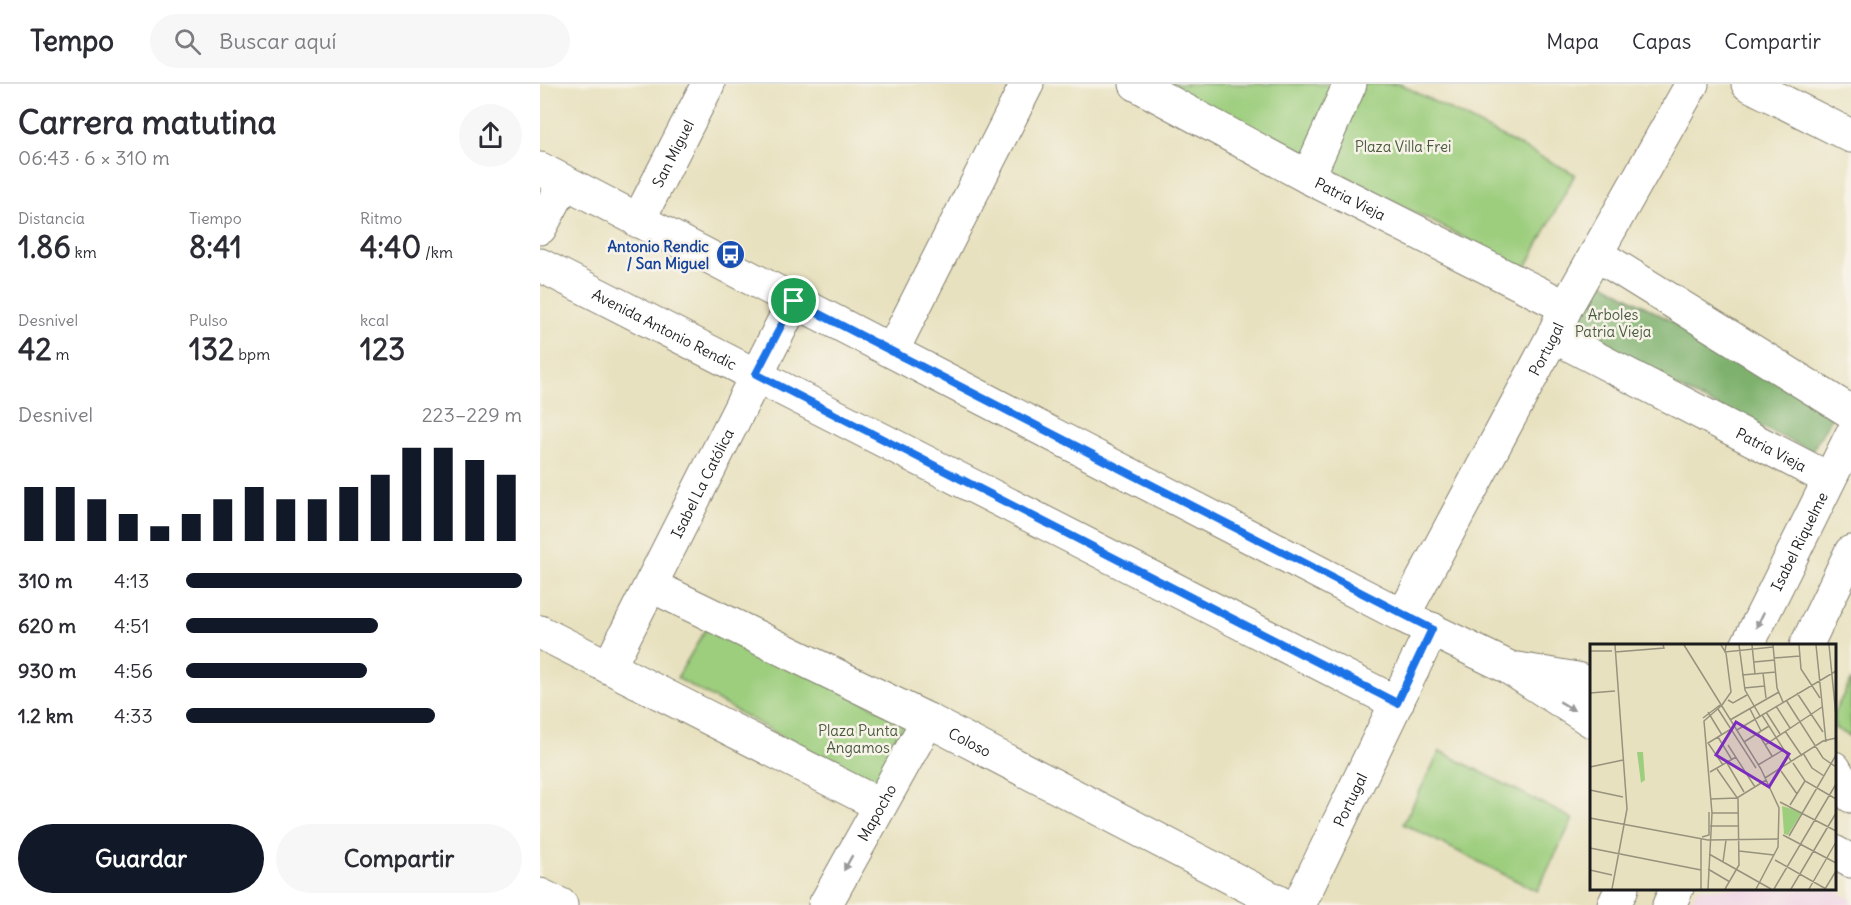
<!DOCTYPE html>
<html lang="es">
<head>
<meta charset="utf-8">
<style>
	body { margin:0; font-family:Delius,sans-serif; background:#f7f7f7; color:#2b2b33; height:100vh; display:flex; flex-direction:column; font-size:22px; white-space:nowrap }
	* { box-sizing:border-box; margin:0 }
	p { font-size:20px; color:#7c7c81 }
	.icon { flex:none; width:33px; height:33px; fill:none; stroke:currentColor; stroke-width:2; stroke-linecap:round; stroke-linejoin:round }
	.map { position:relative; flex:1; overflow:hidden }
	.sheet { display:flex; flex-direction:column; background:#fff; width:540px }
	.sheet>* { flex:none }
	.pin { position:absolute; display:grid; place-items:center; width:51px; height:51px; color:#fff; margin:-26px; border:3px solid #fff; border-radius:50%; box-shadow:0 2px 6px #0007 }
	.round { display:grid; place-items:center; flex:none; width:63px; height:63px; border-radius:32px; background:#f7f7f7 }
	.head { display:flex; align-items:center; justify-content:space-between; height:102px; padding:0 18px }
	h1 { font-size:33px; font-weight:800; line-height:45px }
	.metrics { display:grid; grid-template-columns:repeat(3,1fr); gap:9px; height:102px; padding:6px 18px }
	.metrics div { display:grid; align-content:center }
	.metrics b { font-size:30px; font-weight:800 }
	.metrics small { font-size:16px; font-weight:400 }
	.metrics p { font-size:16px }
	.chart { height:168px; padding:12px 18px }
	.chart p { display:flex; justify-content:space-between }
	.chart svg { width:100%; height:108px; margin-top:6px; stroke:#111827; stroke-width:6 }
	.primary-button { display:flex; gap:12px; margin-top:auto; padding:12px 18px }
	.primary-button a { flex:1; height:69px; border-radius:36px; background:#111827; color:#fff; font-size:24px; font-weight:800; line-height:69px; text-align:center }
	.primary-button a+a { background:#f7f7f7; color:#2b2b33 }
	ul { padding:0 18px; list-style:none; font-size:20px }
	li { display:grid; grid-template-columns:96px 72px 1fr; align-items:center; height:45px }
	li i { height:15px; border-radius:8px; background:#111827 }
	header { display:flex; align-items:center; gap:36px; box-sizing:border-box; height:84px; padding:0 30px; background:#fff; border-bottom:2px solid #e1e1e2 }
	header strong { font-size:28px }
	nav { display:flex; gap:33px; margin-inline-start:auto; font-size:21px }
	.search { width:420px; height:54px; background:#f7f7f7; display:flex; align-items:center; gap:15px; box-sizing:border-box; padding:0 21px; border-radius:33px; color:#7c7c81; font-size:22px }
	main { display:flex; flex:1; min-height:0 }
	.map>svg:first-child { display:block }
	.built { fill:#efd0e6 }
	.green { fill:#9dce7e; stroke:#5c754d; stroke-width:1.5 }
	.forest { fill:#7eb16d; stroke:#4d6644; stroke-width:1.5 }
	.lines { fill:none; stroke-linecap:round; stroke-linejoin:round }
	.minor-casing { stroke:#827e6e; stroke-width:35 }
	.major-casing { stroke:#827e6e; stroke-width:35 }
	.minor { stroke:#fff; stroke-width:33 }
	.major { stroke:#fff; stroke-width:33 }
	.oneway { fill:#999 }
	.route-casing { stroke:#fff; stroke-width:12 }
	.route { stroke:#1a73e8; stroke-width:8 }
	.labels { text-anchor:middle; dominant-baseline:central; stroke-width:5; stroke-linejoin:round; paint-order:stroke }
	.park-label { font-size:15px; fill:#495a3e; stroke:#f7f3e8 }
	.street-label { font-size:15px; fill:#1c1c1c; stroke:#f7f3e8 }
	.transit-label { font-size:15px; font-weight:bold; fill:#164399; stroke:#f7f3e8; text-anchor:end }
	.inset-road { fill:none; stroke:#96927e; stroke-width:1.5 }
	.view { fill:#7b2cbf; fill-opacity:0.15; stroke:#7b2cbf; stroke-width:3 }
	.inset-edge { fill:none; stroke:#1c1c1c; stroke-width:3 }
</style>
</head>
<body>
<header>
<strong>Tempo</strong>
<div class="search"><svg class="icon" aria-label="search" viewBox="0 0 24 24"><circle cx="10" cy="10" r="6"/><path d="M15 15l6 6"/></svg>Buscar aquí</div>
<nav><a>Mapa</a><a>Capas</a><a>Compartir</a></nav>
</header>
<main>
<section class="sheet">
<div class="head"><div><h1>Carrera matutina</h1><p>06:43 · 6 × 310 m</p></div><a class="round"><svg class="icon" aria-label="share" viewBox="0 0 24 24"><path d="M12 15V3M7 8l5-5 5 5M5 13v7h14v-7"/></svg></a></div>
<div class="metrics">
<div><p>Distancia</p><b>1.86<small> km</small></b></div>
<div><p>Tiempo</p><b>8:41</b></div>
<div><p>Ritmo</p><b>4:40<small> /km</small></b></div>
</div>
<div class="metrics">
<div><p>Desnivel</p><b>42<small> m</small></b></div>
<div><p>Pulso</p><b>132<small> bpm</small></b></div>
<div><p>kcal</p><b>123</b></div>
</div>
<div class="chart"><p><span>Desnivel</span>223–229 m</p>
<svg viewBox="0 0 160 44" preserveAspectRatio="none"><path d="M5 44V22M15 44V22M25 44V27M35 44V33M45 44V38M55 44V33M65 44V27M75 44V22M85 44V27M95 44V27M105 44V22M115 44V17M125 44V6M135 44V6M145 44V11M155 44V17"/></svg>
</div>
<ul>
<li><b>310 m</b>4:13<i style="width:100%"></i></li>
<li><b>620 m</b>4:51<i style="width:57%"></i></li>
<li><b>930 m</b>4:56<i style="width:54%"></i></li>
<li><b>1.2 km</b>4:33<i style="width:74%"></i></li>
</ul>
<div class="primary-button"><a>Guardar</a><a>Compartir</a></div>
</section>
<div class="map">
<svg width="1311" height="821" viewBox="0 0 1311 821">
	<rect width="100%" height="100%" fill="#f7f3e8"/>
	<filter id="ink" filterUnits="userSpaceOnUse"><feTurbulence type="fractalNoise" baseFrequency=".0167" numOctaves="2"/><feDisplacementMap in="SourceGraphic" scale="12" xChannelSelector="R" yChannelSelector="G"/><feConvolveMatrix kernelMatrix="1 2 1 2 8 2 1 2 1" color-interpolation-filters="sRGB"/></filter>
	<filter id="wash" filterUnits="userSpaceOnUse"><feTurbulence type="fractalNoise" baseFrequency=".008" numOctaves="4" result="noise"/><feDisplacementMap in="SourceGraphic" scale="24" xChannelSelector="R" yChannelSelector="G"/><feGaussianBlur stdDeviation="1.35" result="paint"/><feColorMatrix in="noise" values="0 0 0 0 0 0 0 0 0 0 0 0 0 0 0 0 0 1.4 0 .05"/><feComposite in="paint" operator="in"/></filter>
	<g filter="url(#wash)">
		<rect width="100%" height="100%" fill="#e8e1bf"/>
		<!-- built -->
		<path class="built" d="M 1158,804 L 1292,805 L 1311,815 L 1311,821 L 1149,821 Z"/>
		<!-- green -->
		<g class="green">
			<path d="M 624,0 L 860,0 L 1035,90 L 985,185 Z"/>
			<path d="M 168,541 L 365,638 L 335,704 L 137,594 Z"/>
			<path d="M 1311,596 L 1311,653 L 1295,644 L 1295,627 Z"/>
			<path d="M 900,667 L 1033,735 L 997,807 L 863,740 Z"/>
		</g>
		<!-- forest -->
		<path class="forest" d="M 1058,196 L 1294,329 L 1272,367 L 1028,252 Z"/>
	</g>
	<g filter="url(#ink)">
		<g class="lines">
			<defs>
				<g id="minor">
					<path id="s1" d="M 596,0 L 768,93 L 1026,223"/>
					<path d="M 1208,0 L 1311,52"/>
					<path d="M 768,93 L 810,0"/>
					<path id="s2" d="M 98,137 L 168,0"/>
					<path d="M 0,144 L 24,99"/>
					<path d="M 1056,170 L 1311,328"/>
					<path id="s3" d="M 0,181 L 857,619"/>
					<path id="s4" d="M 1013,252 L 1289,395"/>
					<path d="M 352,267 L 487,0"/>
					<path id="s5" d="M 112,502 L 388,636 L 744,821"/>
					<path id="s6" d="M 863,532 L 1013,252 L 1026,223 L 1152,0"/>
					<path d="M 0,548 L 340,721"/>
					<path id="s7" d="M 69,583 L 254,217"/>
					<path d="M 0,811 L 21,821"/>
					<path id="s8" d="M 285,821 L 388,636"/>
					<path id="s9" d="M 759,821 L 892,545"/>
					<path d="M 1074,821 L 1082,804"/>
					<path d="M 1129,821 L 1137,804"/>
				</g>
				<g id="major">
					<path d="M 0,85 L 863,532 L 968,583 L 1052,637"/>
					<path id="s10" d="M 1207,562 L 1311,352"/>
					<path d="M 1266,562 L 1311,468"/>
					<path d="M 978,585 L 1037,595 L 1052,601"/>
					<path d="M 1294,684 L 1311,712"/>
					<path d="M 1294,768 L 1311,777"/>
				</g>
			</defs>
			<!-- minor casing -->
			<use href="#minor" class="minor-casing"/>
			<!-- major casing -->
			<use href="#major" class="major-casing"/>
			<!-- minor -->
			<use href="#minor" class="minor"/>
			<!-- major -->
			<use href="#major" class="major"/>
		</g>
		<!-- one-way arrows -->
		<defs><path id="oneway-solid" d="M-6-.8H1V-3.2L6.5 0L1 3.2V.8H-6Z" transform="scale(1.5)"/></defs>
		<g class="oneway">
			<use href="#oneway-solid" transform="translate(1220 536) rotate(116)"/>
			<use href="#oneway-solid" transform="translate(1027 622) rotate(31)"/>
			<use href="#oneway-solid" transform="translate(308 779) rotate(119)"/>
		</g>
	</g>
	<g class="lines" filter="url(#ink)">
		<defs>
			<path id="route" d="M 254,217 L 892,545 L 857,619 L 216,290 Z"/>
		</defs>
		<!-- route casing -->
		<use href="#route" class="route-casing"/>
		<!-- route -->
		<use href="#route" class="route"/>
	</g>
	<!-- icons -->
	<defs>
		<symbol id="bus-disc" viewBox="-11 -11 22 22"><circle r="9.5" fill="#1a4fb4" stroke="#f7f3e8"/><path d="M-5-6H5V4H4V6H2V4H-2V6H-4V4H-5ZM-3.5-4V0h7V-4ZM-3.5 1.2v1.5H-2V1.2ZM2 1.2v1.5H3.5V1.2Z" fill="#fff"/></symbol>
	</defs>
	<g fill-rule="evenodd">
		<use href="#bus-disc" x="174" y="154" width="33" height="33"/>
	</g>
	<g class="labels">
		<!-- park labels -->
		<g class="park-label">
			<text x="863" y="62">Plaza Villa Frei</text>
			<text x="1073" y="230">Arboles<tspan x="1073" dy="17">Patria Vieja</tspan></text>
			<text x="318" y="646">Plaza Punta<tspan x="318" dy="17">Angamos</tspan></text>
		</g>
		<!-- street labels -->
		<g class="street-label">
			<text stroke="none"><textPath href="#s2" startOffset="76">San Miguel</textPath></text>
			<text stroke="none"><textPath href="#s1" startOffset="243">Patria Vieja</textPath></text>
			<text stroke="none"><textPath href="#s3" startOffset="140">Avenida Antonio Rendic</textPath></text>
			<text stroke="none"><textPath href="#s6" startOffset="303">Portugal</textPath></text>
			<text stroke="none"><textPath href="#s4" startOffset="246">Patria Vieja</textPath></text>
			<text stroke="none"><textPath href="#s7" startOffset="206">Isabel La Católica</textPath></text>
			<text stroke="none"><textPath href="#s10" startOffset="117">Isabel Riquelme</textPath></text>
			<text stroke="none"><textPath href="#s5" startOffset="354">Coloso</textPath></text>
			<text stroke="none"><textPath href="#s9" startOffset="117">Portugal</textPath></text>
			<text stroke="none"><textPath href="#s8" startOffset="106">Mapocho</textPath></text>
		</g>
		<!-- transit labels -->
		<g class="transit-label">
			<text x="169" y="162">Antonio Rendic<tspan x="169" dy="17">/ San Miguel</tspan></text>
		</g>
	</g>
	<!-- overview -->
	<g transform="translate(1050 560)">
		<rect width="246" height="246" fill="#e8e1bf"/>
		<path d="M 47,108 L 53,108 L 55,136 L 51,139 ZM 192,162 L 212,168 L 198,191 L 194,190 Z" fill="#9dce7e"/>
		<path class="inset-road" d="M 94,1 L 171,125 L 189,164 L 188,203 L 166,245M 131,1 L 136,9 L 141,48 L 132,61M 136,1 L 135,8 L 183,3M 149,1 L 155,46 L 170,72M 162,1 L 165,30M 183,1 L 187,44 L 193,58M 209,1 L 211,25 L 230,54M 226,1 L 236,98M 239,1 L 246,72M 0,7 L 22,7M 25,8 L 74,4 L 73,1M 184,14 L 210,12M 164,18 L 185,16M 173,29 L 176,54M 152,31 L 186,28M 154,44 L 175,42M 0,49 L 25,47M 207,49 L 233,88M 138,56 L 143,59 L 157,51M 196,56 L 233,114 L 246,123M 186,62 L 200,84M 128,65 L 166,124M 160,65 L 171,87M 118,68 L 132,91M 176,68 L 190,90M 172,71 L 201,117M 113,74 L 130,61M 140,76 L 189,48M 147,86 L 246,27M 195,87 L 212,112M 168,89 L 182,112M 128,93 L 142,116M 154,98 L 179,82M 138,101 L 165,143M 175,101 L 232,63M 213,109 L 222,124 L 234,132M 137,119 L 154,148M 203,119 L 215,137 L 246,155M 133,121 L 118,99 L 141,85M 168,121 L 193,106M 0,123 L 33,116M 127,125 L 148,155 L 149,221 L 135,245M 191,127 L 207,150M 120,128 L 146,113M 175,134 L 233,97 L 246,94M 0,146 L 33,153M 120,155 L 147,154 L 176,136M 190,158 L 246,187M 200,161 L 215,137M 122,169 L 149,169M 0,174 L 118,196 L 189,195M 120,182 L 149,182M 193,191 L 246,219M 199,192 L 246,111M 112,193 L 119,191 L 119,168M 111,194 L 111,245M 0,204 L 111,226M 149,207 L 184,211M 119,210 L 181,245M 185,216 L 236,245M 133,218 L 136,196M 118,225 L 140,238M 0,226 L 22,231M 22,245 L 37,165 L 25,1M 118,245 L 122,169 L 114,77 L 132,61M 184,245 L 246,140M 201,245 L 246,169M 219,245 L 246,198M 235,245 L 246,227"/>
		<path class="view" d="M 146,78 L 199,110 L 179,143 L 126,111 Z"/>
		<rect width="246" height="246" class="inset-edge"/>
	</g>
</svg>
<div class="pin" style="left:254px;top:217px;background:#1e9e55"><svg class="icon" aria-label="arrive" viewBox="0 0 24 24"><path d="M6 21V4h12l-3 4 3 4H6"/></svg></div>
</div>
</main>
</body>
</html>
